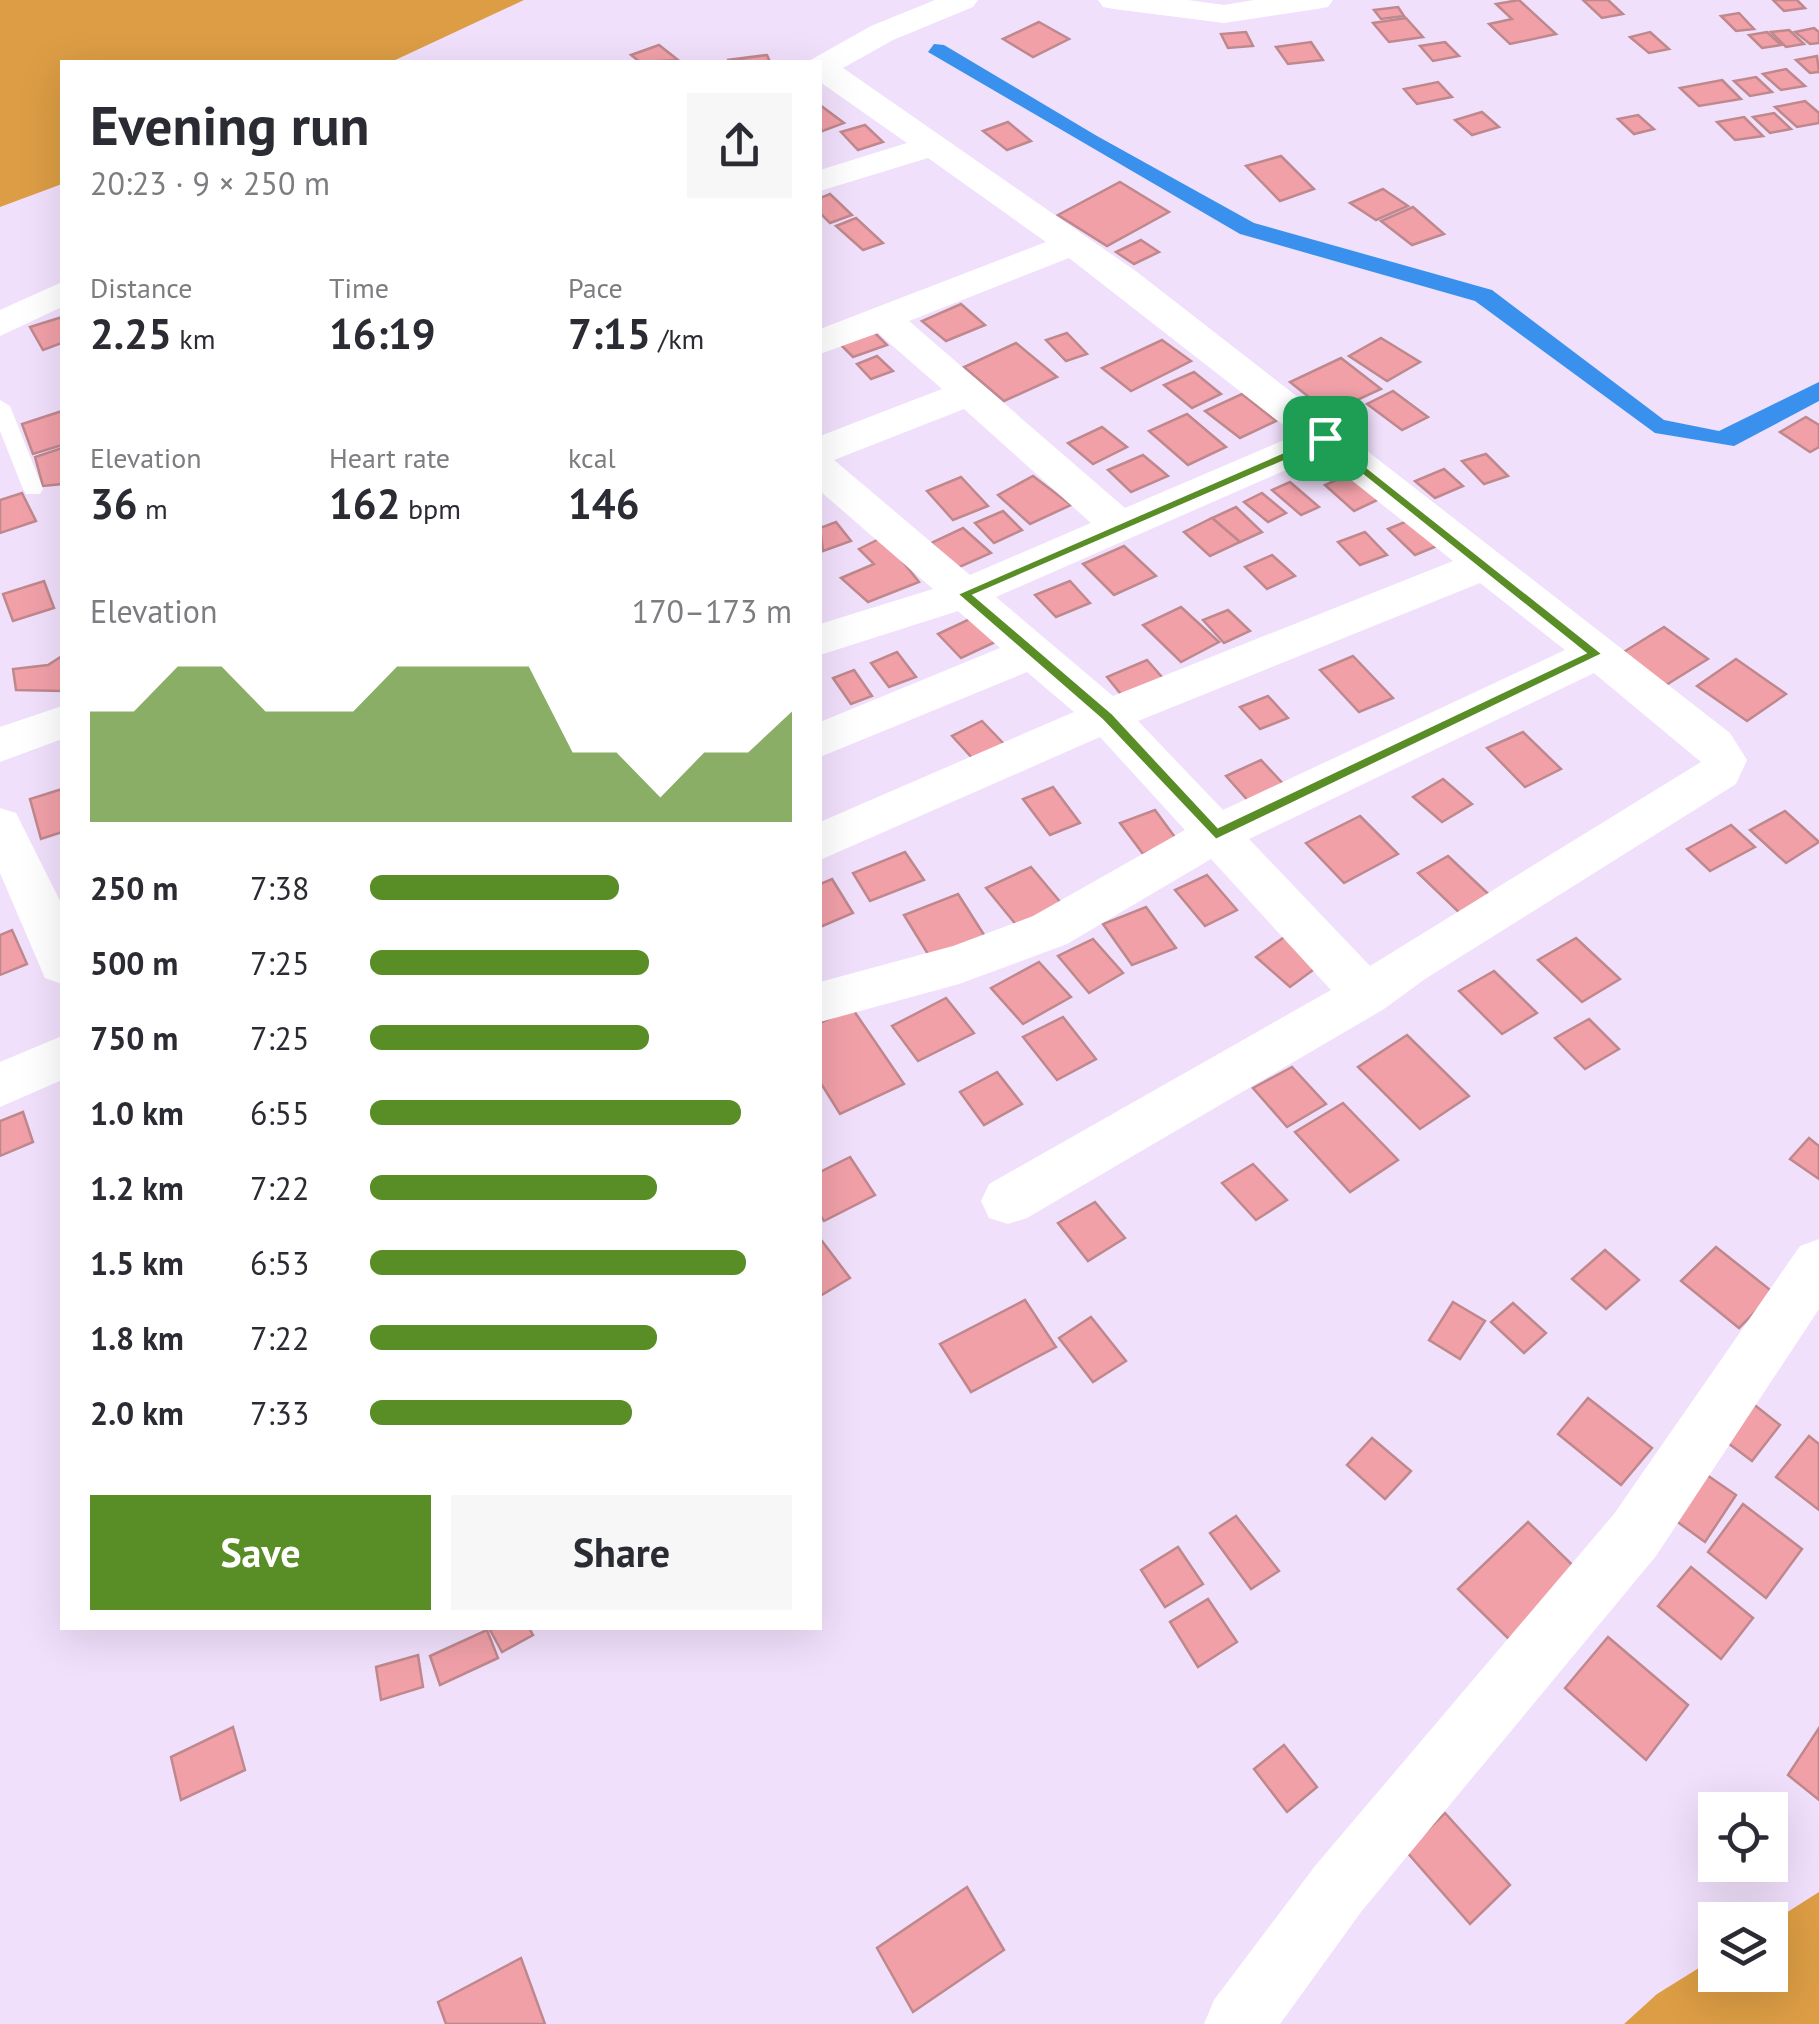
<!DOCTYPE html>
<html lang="en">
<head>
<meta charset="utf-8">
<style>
	body { margin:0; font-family:"PT Sans",sans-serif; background:#f7f7f7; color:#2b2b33; height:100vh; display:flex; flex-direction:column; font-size:38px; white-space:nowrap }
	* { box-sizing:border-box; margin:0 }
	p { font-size:32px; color:#7c7c81 }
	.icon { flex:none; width:55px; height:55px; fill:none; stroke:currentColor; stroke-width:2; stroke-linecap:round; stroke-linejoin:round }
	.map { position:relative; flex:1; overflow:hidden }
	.drawer { position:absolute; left:60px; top:60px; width:762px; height:1570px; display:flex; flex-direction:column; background:#fff; border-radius:0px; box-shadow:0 10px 40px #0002 }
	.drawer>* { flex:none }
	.tools { position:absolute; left:1698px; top:1792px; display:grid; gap:20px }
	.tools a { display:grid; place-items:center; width:90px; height:90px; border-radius:0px; background:#fff; box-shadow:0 10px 40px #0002; font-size:50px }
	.pin { position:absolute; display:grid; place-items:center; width:85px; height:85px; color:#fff; margin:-42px; border-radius:20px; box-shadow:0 5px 15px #0006 }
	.round { display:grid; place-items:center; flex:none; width:105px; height:105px; border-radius:0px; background:#f7f7f7 }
	.summary { display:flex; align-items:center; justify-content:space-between; height:170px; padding:0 30px }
	h1 { font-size:55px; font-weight:600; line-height:75px }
	.stats { display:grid; grid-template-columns:repeat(3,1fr); gap:15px; height:170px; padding:10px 30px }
	.stats div { display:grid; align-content:center }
	.stats b { font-size:42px; font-weight:600 }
	.stats small { font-size:28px; font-weight:400 }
	.stats p { font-size:28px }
	.chart { height:280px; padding:20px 30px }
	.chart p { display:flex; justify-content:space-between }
	.chart svg { width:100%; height:180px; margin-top:10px; fill:#598d26; opacity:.7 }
	.cta { display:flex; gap:20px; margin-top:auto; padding:20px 30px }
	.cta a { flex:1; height:115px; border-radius:0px; background:#598d26; color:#fff; font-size:40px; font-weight:600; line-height:115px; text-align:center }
	.cta a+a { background:#f7f7f7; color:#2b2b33 }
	ul { padding:0 30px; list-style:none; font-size:32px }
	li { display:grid; grid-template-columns:160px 120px 1fr; align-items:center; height:75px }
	li i { height:25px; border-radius:12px; background:#598d26 }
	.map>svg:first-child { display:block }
	.forest { fill:#dc9d44 }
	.water { fill:#3a91ed }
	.building { fill:#f1a0a8; stroke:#bf888d; stroke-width:2.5 }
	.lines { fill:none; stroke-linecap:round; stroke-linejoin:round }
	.lane { fill:#fff; fill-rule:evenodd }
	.street { fill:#fff; fill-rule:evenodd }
	.route { fill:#598d26; stroke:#fff; stroke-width:2.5; fill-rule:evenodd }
</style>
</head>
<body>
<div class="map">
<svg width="1819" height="2024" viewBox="0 0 1819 2024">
	<rect width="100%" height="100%" fill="#f1e0fc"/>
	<!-- forest -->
	<g class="forest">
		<path d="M 0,0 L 524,0 L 391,62 L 62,62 L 62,184 L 0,207 Z"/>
		<path d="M 1819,1892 L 1819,2024 L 1624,2024 L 1657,1994 L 1715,1958 L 1715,1975 L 1770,1975 L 1770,1923 Z"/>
	</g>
	<!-- water -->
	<path class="water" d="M 934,44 L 944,45 L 1097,136 L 1254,223 L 1492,290 L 1664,420 L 1719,431 L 1819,382 L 1819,401 L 1734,446 L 1655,433 L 1475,301 L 1240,234 L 928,52 Z"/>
	<!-- building -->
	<g class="building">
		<path d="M 1519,0 L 1556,34 L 1510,44 L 1489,24 L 1512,19 L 1496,4 Z"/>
		<path d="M 1583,0 L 1608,0 L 1623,14 L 1602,18 Z"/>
		<path d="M 1773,0 L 1797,0 L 1805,8 L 1784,11 Z"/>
		<path d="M 1398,7 L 1404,16 L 1381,19 L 1374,10 Z"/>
		<path d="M 1739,13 L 1754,29 L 1736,31 L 1721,16 Z"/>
		<path d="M 1406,18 L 1423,37 L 1389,42 L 1373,23 Z"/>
		<path d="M 1039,22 L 1069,39 L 1033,57 L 1003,39 Z"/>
		<path d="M 1814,28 L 1819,32 L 1819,43 L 1810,44 L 1795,32 Z"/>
		<path d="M 1789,30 L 1804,44 L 1786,47 L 1771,32 Z"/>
		<path d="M 1246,32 L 1253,46 L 1228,48 L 1221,34 Z"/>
		<path d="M 1650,32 L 1669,49 L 1649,53 L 1630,37 Z"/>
		<path d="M 1767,32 L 1781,45 L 1762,48 L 1749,35 Z"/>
		<path d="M 1311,42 L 1323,60 L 1288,64 L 1276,47 Z"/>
		<path d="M 1445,42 L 1459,56 L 1433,61 L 1420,46 Z"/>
		<path d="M 659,45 L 678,60 L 640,62 L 631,55 Z"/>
		<path d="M 767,55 L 770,62 L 727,60 Z"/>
		<path d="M 1817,56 L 1819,72 L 1810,73 L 1796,60 Z"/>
		<path d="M 1786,69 L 1805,86 L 1781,90 L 1763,74 Z"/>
		<path d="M 1756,77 L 1772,92 L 1750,96 L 1734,81 Z"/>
		<path d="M 1722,80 L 1741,99 L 1699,106 L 1680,88 Z"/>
		<path d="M 1438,82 L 1452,97 L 1417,104 L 1404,89 Z"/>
		<path d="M 1805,101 L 1819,113 L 1819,123 L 1797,127 L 1775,107 Z"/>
		<path d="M 820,105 L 844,123 L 820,132 Z"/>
		<path d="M 1482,112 L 1499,127 L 1472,135 L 1455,120 Z"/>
		<path d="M 1774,113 L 1791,129 L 1770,133 L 1753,117 Z"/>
		<path d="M 1638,115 L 1654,129 L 1634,134 L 1618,119 Z"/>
		<path d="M 1744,117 L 1763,136 L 1735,140 L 1717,122 Z"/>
		<path d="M 1008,122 L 1031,141 L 1007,150 L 983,131 Z"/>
		<path d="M 865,125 L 883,142 L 858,150 L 841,132 Z"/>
		<path d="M 1281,156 L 1314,189 L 1280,201 L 1246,166 Z"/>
		<path d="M 1120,182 L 1169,212 L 1107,246 L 1058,215 Z"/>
		<path d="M 1383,189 L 1408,206 L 1376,220 L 1350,203 Z"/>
		<path d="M 830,194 L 852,215 L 830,223 L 820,213 L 820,198 Z"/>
		<path d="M 1413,207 L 1444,234 L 1412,245 L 1381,221 Z"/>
		<path d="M 856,218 L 883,243 L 863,250 L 836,226 Z"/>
		<path d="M 1141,240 L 1159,252 L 1134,264 L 1116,252 Z"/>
		<path d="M 961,304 L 985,325 L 946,341 L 922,321 Z"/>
		<path d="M 62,317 L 62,343 L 43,350 L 30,327 Z"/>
		<path d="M 873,331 L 887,345 L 853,357 L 839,343 Z"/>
		<path d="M 1067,333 L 1087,354 L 1066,361 L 1046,340 Z"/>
		<path d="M 1381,338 L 1420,362 L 1387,381 L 1349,356 Z"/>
		<path d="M 1162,340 L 1191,361 L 1131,391 L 1102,368 Z"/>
		<path d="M 1016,343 L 1057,377 L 1004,401 L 964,367 Z"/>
		<path d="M 877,356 L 893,371 L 871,379 L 857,364 Z"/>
		<path d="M 1341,358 L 1381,389 L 1329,413 L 1290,382 Z"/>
		<path d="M 1194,372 L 1221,394 L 1192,408 L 1164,385 Z"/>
		<path d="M 1393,391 L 1428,417 L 1402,430 L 1367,404 Z"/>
		<path d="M 1242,394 L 1276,421 L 1240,438 L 1205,411 Z"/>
		<path d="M 62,411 L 62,445 L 33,454 L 22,424 Z"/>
		<path d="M 1187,414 L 1226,447 L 1188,465 L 1149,431 Z"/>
		<path d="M 1806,417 L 1819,425 L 1819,447 L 1810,452 L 1780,432 Z"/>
		<path d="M 1102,427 L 1127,447 L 1093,464 L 1068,443 Z"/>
		<path d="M 62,448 L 62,484 L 43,486 L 35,457 Z"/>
		<path d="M 1486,454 L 1508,476 L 1484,484 L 1462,461 Z"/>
		<path d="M 1143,455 L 1168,476 L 1131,492 L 1108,470 Z"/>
		<path d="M 1444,469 L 1463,486 L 1435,498 L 1415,481 Z"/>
		<path d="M 1356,471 L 1386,496 L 1354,511 L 1325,485 Z"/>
		<path d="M 1033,476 L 1071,505 L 1030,524 L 998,495 Z"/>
		<path d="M 961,477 L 988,506 L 953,520 L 927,491 Z"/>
		<path d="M 1290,482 L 1319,507 L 1301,515 L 1272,490 Z"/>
		<path d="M 22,493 L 36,521 L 0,533 L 0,500 Z"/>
		<path d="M 1262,493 L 1286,513 L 1268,522 L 1244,502 Z"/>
		<path d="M 1236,507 L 1262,532 L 1240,542 L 1212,518 Z"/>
		<path d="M 1003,511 L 1022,530 L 994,543 L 975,523 Z"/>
		<path d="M 1422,515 L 1449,541 L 1415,555 L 1388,529 Z"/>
		<path d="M 1212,518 L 1240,542 L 1210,556 L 1184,532 Z"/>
		<path d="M 836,522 L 851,541 L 823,551 L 820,528 Z"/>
		<path d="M 963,528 L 991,553 L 957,568 L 931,543 Z"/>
		<path d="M 1365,532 L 1387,555 L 1360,565 L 1338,542 Z"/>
		<path d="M 883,537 L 919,582 L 868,602 L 841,578 L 874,564 L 859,549 Z"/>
		<path d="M 1124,546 L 1156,576 L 1114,595 L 1083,564 Z"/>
		<path d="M 1272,555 L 1295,576 L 1267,589 L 1245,567 Z"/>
		<path d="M 44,581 L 54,608 L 13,621 L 3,594 Z"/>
		<path d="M 1070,581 L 1090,603 L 1056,617 L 1035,595 Z"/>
		<path d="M 1181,607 L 1219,642 L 1181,662 L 1143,625 Z"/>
		<path d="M 1228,610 L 1250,631 L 1224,643 L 1203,620 Z"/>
		<path d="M 972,618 L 995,642 L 961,658 L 938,634 Z"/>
		<path d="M 1664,627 L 1708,659 L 1666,685 L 1622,653 Z"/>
		<path d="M 897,652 L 916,677 L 889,687 L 871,663 Z"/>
		<path d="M 62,656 L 62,691 L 16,690 L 13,669 L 48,665 Z"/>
		<path d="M 1353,656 L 1393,698 L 1359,712 L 1320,670 Z"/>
		<path d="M 1736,659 L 1786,694 L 1747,721 L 1697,686 Z"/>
		<path d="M 1147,660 L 1169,685 L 1128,703 L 1107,677 Z"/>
		<path d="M 854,670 L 872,696 L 851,704 L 833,678 Z"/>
		<path d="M 1268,696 L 1288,718 L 1260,729 L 1240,707 Z"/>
		<path d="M 982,721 L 1005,745 L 974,760 L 952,736 Z"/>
		<path d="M 1523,732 L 1561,769 L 1525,787 L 1487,748 Z"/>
		<path d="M 1261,760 L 1287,788 L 1251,804 L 1226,776 Z"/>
		<path d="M 1443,779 L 1472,804 L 1442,822 L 1413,797 Z"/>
		<path d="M 1053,787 L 1080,823 L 1050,835 L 1023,799 Z"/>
		<path d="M 62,789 L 62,832 L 41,839 L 30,799 Z"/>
		<path d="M 1155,810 L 1177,840 L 1143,854 L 1120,823 Z"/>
		<path d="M 1785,811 L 1819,842 L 1786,863 L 1750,830 Z"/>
		<path d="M 1360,816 L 1398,854 L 1344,883 L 1306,843 Z"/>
		<path d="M 1731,825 L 1755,847 L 1710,871 L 1687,849 Z"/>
		<path d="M 905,852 L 924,880 L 870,901 L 853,873 Z"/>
		<path d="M 1448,856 L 1499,904 L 1468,921 L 1418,873 Z"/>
		<path d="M 1031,867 L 1067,910 L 1022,932 L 986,888 Z"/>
		<path d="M 1207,875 L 1237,910 L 1205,926 L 1175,890 Z"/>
		<path d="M 832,879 L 853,913 L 820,927 L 820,884 Z"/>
		<path d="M 958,894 L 986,938 L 931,959 L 904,915 Z"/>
		<path d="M 1146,907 L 1176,948 L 1132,965 L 1103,924 Z"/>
		<path d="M 12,930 L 27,964 L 0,975 L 0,935 Z"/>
		<path d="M 1290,933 L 1324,962 L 1290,987 L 1256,957 Z"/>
		<path d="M 1576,938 L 1620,979 L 1582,1002 L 1538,960 Z"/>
		<path d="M 1093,939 L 1123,973 L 1089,993 L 1058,956 Z"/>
		<path d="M 1039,962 L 1071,997 L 1023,1024 L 991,988 Z"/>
		<path d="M 1494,971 L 1537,1013 L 1502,1034 L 1459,991 Z"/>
		<path d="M 946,998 L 974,1033 L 918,1061 L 892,1026 Z"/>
		<path d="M 852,1008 L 904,1084 L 840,1114 L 820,1082 L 820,1023 Z"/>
		<path d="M 1063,1017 L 1096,1059 L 1057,1080 L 1023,1037 Z"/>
		<path d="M 1589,1019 L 1619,1049 L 1585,1069 L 1555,1038 Z"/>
		<path d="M 1407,1035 L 1469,1096 L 1420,1129 L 1358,1067 Z"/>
		<path d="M 1292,1067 L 1326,1104 L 1287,1127 L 1253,1088 Z"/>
		<path d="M 997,1072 L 1022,1104 L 984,1125 L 960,1092 Z"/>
		<path d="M 1343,1103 L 1398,1160 L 1350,1192 L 1295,1132 Z"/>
		<path d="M 23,1112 L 33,1142 L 0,1156 L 0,1121 Z"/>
		<path d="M 1809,1138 L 1819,1146 L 1819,1179 L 1790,1159 Z"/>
		<path d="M 850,1157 L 875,1195 L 824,1221 L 820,1215 L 820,1172 Z"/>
		<path d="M 1253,1164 L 1287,1200 L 1256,1220 L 1222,1183 Z"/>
		<path d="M 1095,1202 L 1125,1238 L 1088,1261 L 1058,1223 Z"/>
		<path d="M 822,1241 L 850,1278 L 820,1296 L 820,1242 Z"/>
		<path d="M 1716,1247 L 1774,1293 L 1739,1328 L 1681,1281 Z"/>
		<path d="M 1605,1250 L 1639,1280 L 1606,1309 L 1572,1279 Z"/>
		<path d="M 1025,1300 L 1056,1347 L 971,1392 L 940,1344 Z"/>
		<path d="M 1453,1302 L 1485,1321 L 1460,1359 L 1429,1340 Z"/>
		<path d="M 1513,1303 L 1546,1333 L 1524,1353 L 1491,1322 Z"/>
		<path d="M 1091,1317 L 1126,1361 L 1093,1382 L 1059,1338 Z"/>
		<path d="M 1742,1395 L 1780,1425 L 1752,1461 L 1712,1431 Z"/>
		<path d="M 1588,1398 L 1652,1448 L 1621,1485 L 1558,1434 Z"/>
		<path d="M 1809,1436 L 1819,1444 L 1819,1510 L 1776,1477 Z"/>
		<path d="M 1372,1438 L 1411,1471 L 1385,1499 L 1347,1465 Z"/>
		<path d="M 1688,1462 L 1736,1495 L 1705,1542 L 1657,1507 Z"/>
		<path d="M 1743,1504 L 1802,1549 L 1766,1598 L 1708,1552 Z"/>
		<path d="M 1236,1516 L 1279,1571 L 1251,1589 L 1210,1533 Z"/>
		<path d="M 1528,1522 L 1588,1580 L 1520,1650 L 1458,1589 Z"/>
		<path d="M 1178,1547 L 1203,1584 L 1165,1607 L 1141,1570 Z"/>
		<path d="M 1691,1567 L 1753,1618 L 1721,1659 L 1658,1606 Z"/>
		<path d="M 1208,1599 L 1237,1642 L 1198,1667 L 1170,1622 Z"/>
		<path d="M 489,1628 L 529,1628 L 533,1635 L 502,1652 Z"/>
		<path d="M 487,1630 L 498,1658 L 440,1685 L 430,1656 Z"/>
		<path d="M 1608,1637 L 1688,1705 L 1646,1760 L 1565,1688 Z"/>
		<path d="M 418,1655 L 423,1687 L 381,1700 L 376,1667 Z"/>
		<path d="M 233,1727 L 245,1770 L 181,1800 L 171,1757 Z"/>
		<path d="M 1819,1728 L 1819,1800 L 1788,1775 Z"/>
		<path d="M 1284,1745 L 1317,1787 L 1287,1812 L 1254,1769 Z"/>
		<path d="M 1445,1813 L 1510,1885 L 1470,1924 L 1406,1851 Z"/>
		<path d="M 967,1887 L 1004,1950 L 913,2012 L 877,1948 Z"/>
		<path d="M 521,1958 L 545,2024 L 446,2024 L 438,2002 Z"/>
	</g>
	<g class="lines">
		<!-- lane -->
		<path class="lane" d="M 0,400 L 10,406 L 43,489 L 40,494 L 26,494 L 23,489 L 0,431 Z"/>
		<!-- street -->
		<g class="street">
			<path d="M 935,0 L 978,0 L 973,7 L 893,40 L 843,68 L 1137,272 L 1730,733 L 1747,760 L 1736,784 L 1425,979 L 1384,1009 L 1027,1218 L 1008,1224 L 989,1218 L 981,1201 L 989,1184 L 1331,990 L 1211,859 L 1067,944 L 959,984 L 820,1022 L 820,982 L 953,946 L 1033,916 L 1185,830 L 1100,737 L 820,860 L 820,822 L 1074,712 L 1027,672 L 820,757 L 820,722 L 1000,648 L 958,611 L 820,655 L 820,624 L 933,589 L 820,491 L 820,436 L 942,389 L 878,333 L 820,354 L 820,329 L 1046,242 L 928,158 L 820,191 L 820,170 L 907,143 L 820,82 L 820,62 L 807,62 L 871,26 ZM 1069,258 L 1296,435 L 1125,508 L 909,321 ZM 964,409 L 1091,523 L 970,575 L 834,460 ZM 1320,455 L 1453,561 L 1113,696 L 996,597 ZM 1480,583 L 1565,650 L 1223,810 L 1138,721 ZM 1594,673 L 1701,762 L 1370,966 L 1249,839 Z"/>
			<path d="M 1098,0 L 1188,0 L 1224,5 L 1254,0 L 1333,0 L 1328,7 L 1317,9 L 1224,23 L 1114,9 L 1103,7 Z"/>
			<path d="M 62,282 L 62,307 L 0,336 L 0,310 Z"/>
			<path d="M 62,706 L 62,739 L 0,762 L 0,727 Z"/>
			<path d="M 0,808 L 16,813 L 62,905 L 62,984 L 45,978 L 0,873 Z"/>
			<path d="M 62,1036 L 62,1080 L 0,1107 L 0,1062 Z"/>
			<path d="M 1819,1239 L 1819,1309 L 1656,1556 L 1361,1912 L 1280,2024 L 1204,2024 L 1214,2000 L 1315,1866 L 1614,1514 L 1800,1246 Z"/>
		</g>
	</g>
	<!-- route -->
	<path class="route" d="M 1325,434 L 1603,654 L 1216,840 L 1102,720 L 957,594 ZM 1324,444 L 1585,653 L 1218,827 L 1112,713 L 974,595 Z"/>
</svg>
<div class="tools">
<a><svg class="icon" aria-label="locate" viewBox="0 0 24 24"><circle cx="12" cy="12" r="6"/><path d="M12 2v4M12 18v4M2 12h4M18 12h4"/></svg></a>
<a><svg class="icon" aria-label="layers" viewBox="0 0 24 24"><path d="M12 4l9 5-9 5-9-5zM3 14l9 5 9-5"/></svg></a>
</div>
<div class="pin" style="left:1325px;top:438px;background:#1e9e55"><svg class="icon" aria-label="arrive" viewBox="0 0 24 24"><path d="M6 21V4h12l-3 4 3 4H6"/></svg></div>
<section class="drawer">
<div class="summary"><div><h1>Evening run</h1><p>20:23 · 9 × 250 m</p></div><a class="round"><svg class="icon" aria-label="share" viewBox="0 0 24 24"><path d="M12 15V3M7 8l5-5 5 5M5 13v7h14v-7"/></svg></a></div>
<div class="stats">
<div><p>Distance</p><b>2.25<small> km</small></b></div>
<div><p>Time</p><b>16:19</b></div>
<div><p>Pace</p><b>7:15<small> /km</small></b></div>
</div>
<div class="stats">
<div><p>Elevation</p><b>36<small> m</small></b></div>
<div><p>Heart rate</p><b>162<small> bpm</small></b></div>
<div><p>kcal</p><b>146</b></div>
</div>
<div class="chart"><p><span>Elevation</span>170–173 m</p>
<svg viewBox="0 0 160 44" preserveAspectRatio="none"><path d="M0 44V17L10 17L20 6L30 6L40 17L50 17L60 17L70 6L80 6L90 6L100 6L110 27L120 27L130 38L140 27L150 27L160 17V44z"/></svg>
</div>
<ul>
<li><b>250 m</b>7:38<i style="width:59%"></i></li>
<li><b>500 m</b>7:25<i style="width:66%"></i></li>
<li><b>750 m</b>7:25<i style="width:66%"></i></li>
<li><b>1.0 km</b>6:55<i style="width:88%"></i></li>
<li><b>1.2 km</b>7:22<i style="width:68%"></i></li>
<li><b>1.5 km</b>6:53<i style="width:89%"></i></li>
<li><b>1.8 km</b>7:22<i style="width:68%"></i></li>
<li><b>2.0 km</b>7:33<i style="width:62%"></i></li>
</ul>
<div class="cta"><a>Save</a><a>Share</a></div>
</section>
</div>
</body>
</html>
